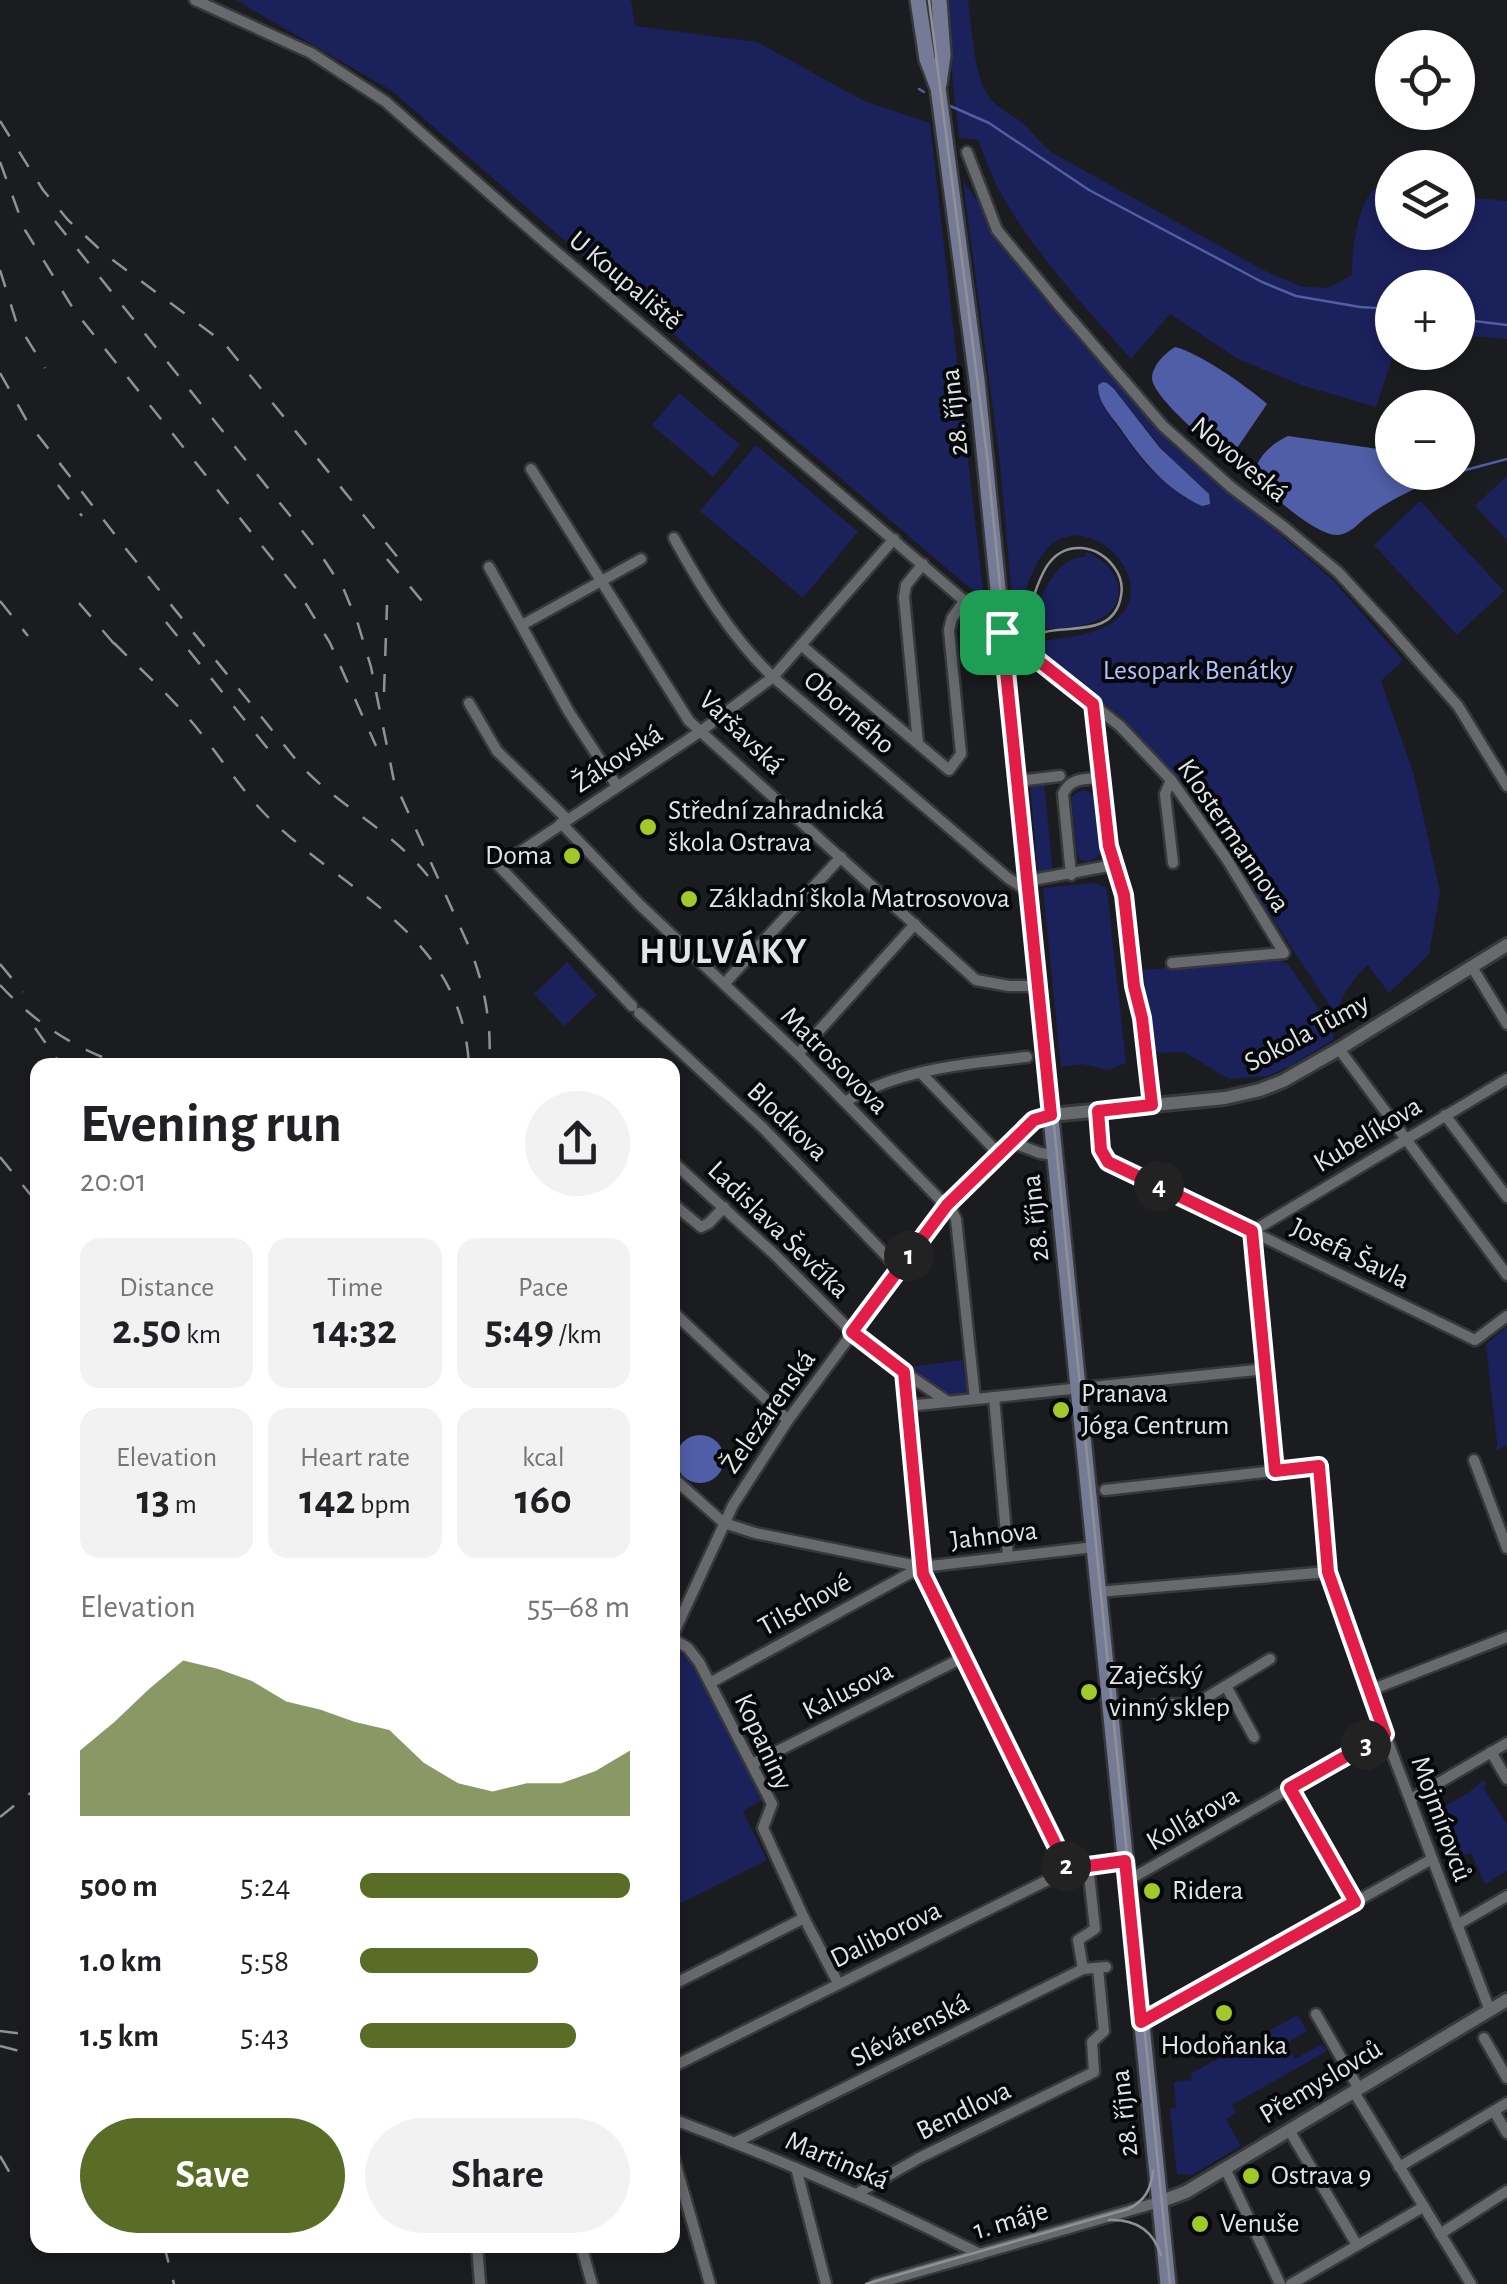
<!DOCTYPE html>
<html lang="en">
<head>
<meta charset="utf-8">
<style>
	body { margin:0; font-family:"Alegreya Sans",sans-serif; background:#f2f2f2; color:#202124; height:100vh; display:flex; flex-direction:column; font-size:38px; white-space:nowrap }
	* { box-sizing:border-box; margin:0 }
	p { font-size:32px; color:#757577 }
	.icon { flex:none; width:55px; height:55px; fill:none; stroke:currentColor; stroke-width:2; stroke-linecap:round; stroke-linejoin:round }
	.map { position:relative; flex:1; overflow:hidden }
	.drawer { position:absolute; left:30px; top:1058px; width:650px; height:1195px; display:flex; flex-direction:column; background:#fff; border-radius:20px; box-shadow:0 5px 15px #0003 }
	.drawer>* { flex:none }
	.buttons { position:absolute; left:1375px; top:30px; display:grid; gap:20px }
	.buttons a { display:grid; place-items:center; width:100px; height:100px; border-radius:50%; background:#fff; box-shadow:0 5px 15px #0003; font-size:50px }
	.pin { position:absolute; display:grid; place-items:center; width:85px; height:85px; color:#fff; margin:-42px; border-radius:20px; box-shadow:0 5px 15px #0006 }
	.km { position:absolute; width:50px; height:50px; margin:-25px; border-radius:50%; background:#222; color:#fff; font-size:28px; line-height:50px; text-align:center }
	.round { display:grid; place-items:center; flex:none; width:105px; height:105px; border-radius:52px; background:#f2f2f2 }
	.summary { display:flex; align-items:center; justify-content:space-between; height:170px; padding:0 50px }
	h1 { font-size:55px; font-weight:600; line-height:75px }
	.stats { display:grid; grid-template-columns:repeat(3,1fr); gap:15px; height:170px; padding:10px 50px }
	.stats div { display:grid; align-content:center; border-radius:20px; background:#f2f2f2; text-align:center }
	.stats b { font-size:42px; font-weight:600 }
	.stats small { font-size:28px; font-weight:400 }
	.stats p { font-size:28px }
	.chart { height:280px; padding:20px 50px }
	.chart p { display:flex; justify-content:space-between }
	.chart svg { width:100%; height:180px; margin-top:10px; fill:#5a6d26; opacity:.7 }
	.button { display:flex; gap:20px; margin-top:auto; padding:20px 50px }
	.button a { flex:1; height:115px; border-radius:60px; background:#5a6d26; color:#fff; font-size:40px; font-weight:600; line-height:115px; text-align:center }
	.button a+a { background:#f2f2f2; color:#202124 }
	ul { padding:0 50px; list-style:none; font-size:32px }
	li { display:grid; grid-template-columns:160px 120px 1fr; align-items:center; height:75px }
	li i { height:25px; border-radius:12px; background:#5a6d26 }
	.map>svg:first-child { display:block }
	.green { fill:#1b215b; fill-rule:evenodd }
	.water { fill:#505ea7 }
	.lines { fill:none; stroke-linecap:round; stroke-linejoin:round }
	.stream { stroke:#505ea7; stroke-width:2.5 }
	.minor-casing { stroke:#37383a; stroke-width:15 }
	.tertiary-casing { stroke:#37383a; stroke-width:18 }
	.secondary-casing { stroke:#37383a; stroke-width:20 }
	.minor { stroke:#68696d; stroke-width:10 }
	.tertiary { stroke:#68696d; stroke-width:12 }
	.secondary { stroke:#757b96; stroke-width:15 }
	.tram { stroke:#909194; stroke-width:2.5 }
	.rail { stroke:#909194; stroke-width:2.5; stroke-dasharray:18 18; stroke-linecap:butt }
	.route-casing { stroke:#fff; stroke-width:20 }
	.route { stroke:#e11d48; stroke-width:12 }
	.poi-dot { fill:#a1c929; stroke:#060708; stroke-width:4 }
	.labels { text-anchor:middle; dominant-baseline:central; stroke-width:8; stroke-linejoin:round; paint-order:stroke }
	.street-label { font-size:28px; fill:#e3e4e7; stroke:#060708 }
	.park-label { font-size:28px; fill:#b1c0fd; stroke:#060708 }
	.poi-label { font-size:28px; fill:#e3e4e7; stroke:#060708; text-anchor:start }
	.district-label { font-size:38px; font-weight:bold; letter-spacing:2.5px; fill:#e3e4e7; stroke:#060708 }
</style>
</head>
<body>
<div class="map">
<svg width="1507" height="2284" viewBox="0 0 1507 2284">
	<rect width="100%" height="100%" fill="#1b1c1f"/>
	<!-- green -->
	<g class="green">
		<path d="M 236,0 L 631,0 L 635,26 L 757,42 L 864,101 L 930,123 L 984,600 L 777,424 L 392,91 Z"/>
		<path d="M 944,0 L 968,0 C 972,27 973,70 987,94 C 996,110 1018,116 1029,129 C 1036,138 1043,144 1051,152 L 1261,269 L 1300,286 L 1324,288 L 1332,286 L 1352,275 C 1352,251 1357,202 1377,186 L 1392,188 L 1392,232 L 1458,232 L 1458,196 L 1507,201 L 1507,339 L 1458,335 L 1458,288 L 1392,288 L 1394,353 L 1376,407 L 1304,386 L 1238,359 L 1170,314 L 1131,359 C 1083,305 1030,249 996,184 C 989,170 984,155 978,140 L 959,138 Z"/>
		<path d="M 963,181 L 1058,308 L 1162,424 L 1284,538 L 1332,579 L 1403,660 L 1381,681 L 1414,775 L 1440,892 L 1429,954 L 1389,993 L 1368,965 C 1352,979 1342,995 1336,1015 L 1189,791 L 1125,720 L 1031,644 C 1058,636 1089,639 1113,622 C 1164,586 1094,510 1052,544 C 1034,557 1023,600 1014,621 L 1000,462 ZM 1114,389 L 1171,460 L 1186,499 L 1150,469 L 1134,450 L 1102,405 Z"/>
		<path d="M 679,393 L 740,445 L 713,477 L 652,425 Z"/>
		<path d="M 756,445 L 858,532 L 803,598 L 700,511 Z"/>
		<path d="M 1507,476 L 1507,538 L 1506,539 L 1475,506 Z"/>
		<path d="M 1420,501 L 1504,591 L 1457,635 L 1374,545 Z"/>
		<path d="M 1086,552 C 1117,563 1134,601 1100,619 C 1081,629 1057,628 1036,629 L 1032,624 C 1033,609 1051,575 1063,565 C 1070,559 1077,557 1086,557 Z"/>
		<path d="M 1044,783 L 1053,872 L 1038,873 L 1030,785 Z"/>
		<path d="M 1085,790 L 1093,794 C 1099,811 1103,837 1100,855 L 1089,862 L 1081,860 L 1077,853 L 1071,798 L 1076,793 Z"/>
		<path d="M 1093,883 L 1106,887 L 1108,899 L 1126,1063 L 1108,1070 L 1083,1064 L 1061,1067 L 1043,888 Z"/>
		<path d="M 1276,959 L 1288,964 L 1334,1031 L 1333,1040 L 1292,1065 L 1268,1076 L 1229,1079 L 1184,1052 L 1153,1053 L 1143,970 Z"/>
		<path d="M 567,962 L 597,995 L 564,1026 L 534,994 Z"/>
		<path d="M 1507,1327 L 1507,1445 L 1496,1451 L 1497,1443 L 1486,1344 Z"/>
		<path d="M 963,1360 L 967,1395 L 951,1397 L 909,1367 Z"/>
		<path d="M 677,1649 L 694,1666 L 700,1676 L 762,1800 L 743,1811 L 767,1860 L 673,1907 L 672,1658 Z"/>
		<path d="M 1484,1780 L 1486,1784 L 1484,1789 L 1507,1824 L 1507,1871 L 1485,1884 L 1471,1853 L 1457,1857 L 1439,1810 L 1471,1791 Z"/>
		<path d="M 1298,2015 L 1307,2031 L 1286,2044 L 1295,2059 L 1323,2044 L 1327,2051 L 1232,2105 L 1236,2113 L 1226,2119 L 1241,2146 L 1192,2175 L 1177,2174 L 1170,2109 L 1176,2108 L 1174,2082 L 1191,2080 L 1192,2073 Z"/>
	</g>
	<!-- water -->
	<g class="water">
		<path d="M 1175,347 C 1198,352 1248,387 1267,404 L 1235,451 L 1229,454 C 1212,449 1152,396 1152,378 C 1152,366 1165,353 1175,347 Z"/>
		<path d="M 1103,382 L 1107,383 L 1114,389 L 1160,448 L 1209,494 L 1210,504 L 1202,506 C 1166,490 1142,460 1120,428 C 1110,414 1098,403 1098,385 Z"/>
		<path d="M 1288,436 L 1392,451 L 1392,472 L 1441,473 L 1440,478 C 1413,489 1387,501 1364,519 C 1356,526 1349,534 1338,535 C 1316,536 1270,494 1255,478 C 1253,460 1272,443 1288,436 Z"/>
		<circle cx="700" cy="1459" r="24"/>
	</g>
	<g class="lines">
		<!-- stream -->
		<g class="stream">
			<path d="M 919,89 L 924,92"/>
			<path d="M 948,105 L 989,123 L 1089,190 L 1262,282 L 1296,296 L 1360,307 L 1392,309"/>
			<path d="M 1458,319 L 1507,325"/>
			<path d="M 1458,472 L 1507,459"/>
			<path d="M 1440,477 L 1457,473"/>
		</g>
		<defs>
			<g id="minor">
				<path d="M 195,0 L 311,53 L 386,102 L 540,238 L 1002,633 L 1120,726 L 1171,780 L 1226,858 L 1284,953 L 1172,963"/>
				<path d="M 967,152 L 997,230 L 1059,305 L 1163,426 L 1231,487 L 1284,527 L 1338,572 L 1387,625 L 1458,706 L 1507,786"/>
				<path d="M 531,469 L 689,721 L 976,980 L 1009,986 L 1038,986"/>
				<path d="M 674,538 C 701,587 732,638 773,677 L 1008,878 L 1028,891"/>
				<path d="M 489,567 L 569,712 L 617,786"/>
				<path d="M 522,625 L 641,559"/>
				<path d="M 801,645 L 949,770 L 961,754 L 949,630 L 952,618 L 965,600"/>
				<path d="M 469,703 L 497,751 L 567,819"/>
				<path d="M 1093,704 L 1105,820 L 1114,865 L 1125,895 L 1134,986 L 1142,1018 L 1152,1105"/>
				<path d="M 918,743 L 904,597 L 906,585 L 923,564"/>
				<path d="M 1171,780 L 1165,794 L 1173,863"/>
				<path d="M 1018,781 L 1060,776"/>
				<path d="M 561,823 L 640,905 L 798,1054 L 953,1213 L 956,1219 L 975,1399"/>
				<path d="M 1071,875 L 1063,794 C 1070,778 1084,779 1100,778"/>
				<path d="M 1027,881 L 1114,865"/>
				<path d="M 1472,967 L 1507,1024"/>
				<path d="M 724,984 L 841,857"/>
				<path d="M 632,1006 L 499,866 L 701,731 L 773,677 L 894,539"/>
				<path d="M 639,1013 L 762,1127 L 899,1269"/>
				<path d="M 1339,1049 L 1507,1275"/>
				<path d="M 798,1054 L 915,924"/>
				<path d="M 922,1074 L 1000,1155"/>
				<path d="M 845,1102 C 896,1070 967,1063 1027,1057"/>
				<path d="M 1098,1111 L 1101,1150 L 1109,1162 L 1475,1340 L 1507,1316"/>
				<path d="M 1445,1115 L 1507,1197"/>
				<path d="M 1011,1142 L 1040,1153 L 1054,1155"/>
				<path d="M 672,1161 L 774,1254 L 852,1332 L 904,1372 L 948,1402"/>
				<path d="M 672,1203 L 701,1227 L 709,1223 L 724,1207"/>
				<path d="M 672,1311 L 788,1420"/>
				<path d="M 904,1372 L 923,1574 L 1068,1870"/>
				<path d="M 994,1397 L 1008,1556"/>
				<path d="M 908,1406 L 1266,1369"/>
				<path d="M 1474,1460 L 1507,1548"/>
				<path d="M 1275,1471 L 1253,1231 L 1507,1079"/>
				<path d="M 672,1477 L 724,1523 L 755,1533 L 922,1567 L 1094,1547"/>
				<path d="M 1105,1490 L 1319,1466 L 1328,1572 L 1385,1734 L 1490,2011"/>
				<path d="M 1098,1592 L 1328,1572"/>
				<path d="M 672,1637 L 733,1505 L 788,1420 L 947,1205 L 1034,1120 L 1051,1115"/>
				<path d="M 672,1638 L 688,1648 L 699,1662 L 772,1804 L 763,1828 L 804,1918 L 838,1983"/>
				<path d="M 710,1683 L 921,1567"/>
				<path d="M 1226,1686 L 1254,1737"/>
				<path d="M 1371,1690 L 1507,1637"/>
				<path d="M 1110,1710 L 1168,1704 L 1194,1705 L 1270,1659"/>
				<path d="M 1491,1752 L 1507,1779"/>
				<path d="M 752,1764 L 964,1657"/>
				<path d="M 1290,1789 L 1355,1902"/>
				<path d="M 1411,1799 L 1507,1743"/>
				<path d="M 1127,1881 L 1385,1734"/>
				<path d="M 1457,1925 L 1507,1896"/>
				<path d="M 1083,1969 L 1078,1940 L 1095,1929 L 1088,1866"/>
				<path d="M 672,1985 L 804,1918"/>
				<path d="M 1316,2014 L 1359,2089"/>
				<path d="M 1141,2022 L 1432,1859"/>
				<path d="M 1484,2038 L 1507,2078"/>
				<path d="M 672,2067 L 1074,1867 L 1125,1861"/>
				<path d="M 1354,2092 L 1471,2284"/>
				<path d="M 1494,2111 L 1507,2133"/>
				<path d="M 672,2119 C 778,2158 880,2203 980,2254"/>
				<path d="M 1289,2130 L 1357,2245"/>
				<path d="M 736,2142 L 1083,1969 L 1106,1967"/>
				<path d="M 672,2152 L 710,2284"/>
				<path d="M 1399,2167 L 1507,2103"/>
				<path d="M 796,2168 L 826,2284"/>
				<path d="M 1225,2168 L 1280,2284"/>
				<path d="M 856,2194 L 919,2158 L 1094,2072 L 1092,2042 L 1104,2031 L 1098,1968"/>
				<path d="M 1440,2234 L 1507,2191"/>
				<path d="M 477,2245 L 480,2284"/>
				<path d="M 581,2245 L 592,2284"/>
				<path d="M 875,2284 L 1159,2202"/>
				<path d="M 1291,2284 L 1423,2207"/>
			</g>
			<g id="tertiary">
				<path d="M 1051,1115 L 1225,1098 L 1260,1090 L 1283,1081 L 1339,1049 L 1507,945"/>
				<path d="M 1159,2202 L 1186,2192 L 1507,2000"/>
			</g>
			<g id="secondary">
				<path d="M 918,0 L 927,59 L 938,88 L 977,380 L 1168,2284"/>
				<path d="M 939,84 L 943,55 L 939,0"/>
			</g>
		</defs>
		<!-- minor casing -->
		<use href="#minor" class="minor-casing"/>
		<!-- tertiary casing -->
		<use href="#tertiary" class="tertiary-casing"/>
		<!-- secondary casing -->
		<use href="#secondary" class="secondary-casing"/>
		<!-- minor -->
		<use href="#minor" class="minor"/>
		<!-- tertiary -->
		<use href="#tertiary" class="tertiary"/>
		<!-- secondary -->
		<use href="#secondary" class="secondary"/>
		<!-- tram -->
		<g class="tram">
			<path d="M 929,0 L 987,456 L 1170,2284"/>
			<path d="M 1006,661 C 1011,649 1018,639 1023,627 C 1036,598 1040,545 1082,548 C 1095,549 1107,557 1114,567 C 1120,575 1123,586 1121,596 C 1114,640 1062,623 1038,634 C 1022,640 1015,653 1010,668"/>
			<path d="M 1109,2220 C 1135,2219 1153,2230 1161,2255"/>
			<path d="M 866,2284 L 1128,2209 C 1145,2201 1151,2189 1153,2171"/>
		</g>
		<!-- rail -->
		<g class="rail">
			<path d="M 0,121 L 43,190 L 68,220 L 106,255 L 224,343 L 403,564"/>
			<path d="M 0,162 L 25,230 L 74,310 L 298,591 L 330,643 L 376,746"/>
			<path d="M 55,221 L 319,552 L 344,590 L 358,624 L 371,667 L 394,781 L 471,951 C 485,988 492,1026 489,1065"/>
			<path d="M 0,270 L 16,321 L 45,368"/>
			<path d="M 0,373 L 27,421 L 126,549 L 297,761 C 335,805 391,829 428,876"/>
			<path d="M 58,485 L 82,516"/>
			<path d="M 387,559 L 422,601"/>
			<path d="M 0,601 L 28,636"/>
			<path d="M 79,603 L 122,653"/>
			<path d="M 166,622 L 268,749"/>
			<path d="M 114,643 C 137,666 162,688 184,713 C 213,745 235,783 265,814 C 346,895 461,932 469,1065"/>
			<path d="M 384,692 L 387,605"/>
			<path d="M 0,964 L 23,992"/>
			<path d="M 0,985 C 35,1023 74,1048 123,1065"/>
			<path d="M 35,1028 L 61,1065"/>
			<path d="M 0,1157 L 38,1204"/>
			<path d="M 0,1817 L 38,1787"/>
			<path d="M 0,2031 L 31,2035"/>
			<path d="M 0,2046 L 38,2056"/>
			<path d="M 0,2156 L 14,2180"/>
			<path d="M 164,2245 L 174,2284"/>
		</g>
	</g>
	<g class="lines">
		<defs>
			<path id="route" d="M 1002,632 L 1093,704 L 1109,846 L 1124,895 L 1134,986 L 1142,1018 L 1152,1105 L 1098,1111 L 1101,1150 L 1108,1162 L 1252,1231 L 1275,1471 L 1319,1466 L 1328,1572 L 1385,1734 L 1290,1788 L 1355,1902 L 1141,2022 L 1125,1861 L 1074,1868 L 1068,1870 L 923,1574 L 904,1372 L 852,1332 L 947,1205 L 1034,1120 L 1051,1115 Z"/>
		</defs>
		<!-- route casing -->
		<use href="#route" class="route-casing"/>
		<!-- route -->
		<use href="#route" class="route"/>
	</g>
	<!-- markers -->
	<g class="poi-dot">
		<circle cx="648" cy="827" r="10"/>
		<circle cx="572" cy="856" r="10"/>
		<circle cx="689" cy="899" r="10"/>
		<circle cx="1061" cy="1410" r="10"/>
		<circle cx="1089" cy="1692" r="10"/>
		<circle cx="1152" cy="1891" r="10"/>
		<circle cx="1224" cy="2013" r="10"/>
		<circle cx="1251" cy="2176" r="10"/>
		<circle cx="1200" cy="2224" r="10"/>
	</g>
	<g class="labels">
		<!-- street labels -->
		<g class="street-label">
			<text transform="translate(625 281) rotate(40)">U Koupaliště</text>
			<text transform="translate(955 412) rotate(-96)">28. října</text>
			<text transform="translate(1239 460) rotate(40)">Novoveská</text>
			<text transform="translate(849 713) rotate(41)">Oborného</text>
			<text transform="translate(741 733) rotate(44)">Varšavská</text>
			<text transform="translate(618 759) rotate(-33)">Žákovská</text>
			<text transform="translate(1233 836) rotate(56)">Klostermannova</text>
			<text transform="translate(1307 1033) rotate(-28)">Sokola Tůmy</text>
			<text transform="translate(834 1061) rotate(45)">Matrosovova</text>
			<text transform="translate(787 1122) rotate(44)">Blodkova</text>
			<text transform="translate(1368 1135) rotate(-31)">Kubelíkova</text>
			<text transform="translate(1036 1218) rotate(-96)">28. října</text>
			<text transform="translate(778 1230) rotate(44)">Ladislava Ševčíka</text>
			<text transform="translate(1350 1254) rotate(26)">Josefa Šavla</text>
			<text transform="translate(769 1412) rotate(-55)">Železárenská</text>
			<text transform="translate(994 1536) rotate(-7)">Jahnova</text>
			<text transform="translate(805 1605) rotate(-29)">Tilschové</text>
			<text transform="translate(848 1691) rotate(-27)">Kalusova</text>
			<text transform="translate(763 1742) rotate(65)">Kopaniny</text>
			<text transform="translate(1193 1819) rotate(-30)">Kollárova</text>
			<text transform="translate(1441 1819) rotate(70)">Mojmírovců</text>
			<text transform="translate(886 1935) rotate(-26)">Daliborova</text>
			<text transform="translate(910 2031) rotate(-27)">Slévárenská</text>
			<text transform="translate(1321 2082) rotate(-31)">Přemyslovců</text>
			<text transform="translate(964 2111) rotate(-26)">Bendlova</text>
			<text transform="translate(1125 2113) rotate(-96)">28. října</text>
			<text transform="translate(837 2161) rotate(23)">Martinská</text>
			<text transform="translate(1011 2221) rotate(-16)">1. máje</text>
		</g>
		<!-- park labels -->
		<g class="park-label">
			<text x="1198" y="671">Lesopark Benátky</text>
		</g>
		<!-- poi labels -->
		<g class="poi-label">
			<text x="668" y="811">Střední zahradnická<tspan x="668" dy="32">škola Ostrava</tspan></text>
			<text x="552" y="856" text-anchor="end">Doma</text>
			<text x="709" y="899">Základní škola Matrosovova</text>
			<text x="1081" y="1394">Pranava<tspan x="1081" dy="32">Jóga Centrum</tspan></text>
			<text x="1109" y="1676">Zaječský<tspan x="1109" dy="32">vinný sklep</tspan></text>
			<text x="1172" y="1891">Ridera</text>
			<text x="1224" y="2046" text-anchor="middle">Hodoňanka</text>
			<text x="1271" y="2176">Ostrava 9</text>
			<text x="1220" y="2224">Venuše</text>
		</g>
		<!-- district labels -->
		<g class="district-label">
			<text x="724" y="952">HULVÁKY</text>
		</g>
	</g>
</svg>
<div class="buttons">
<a><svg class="icon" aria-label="locate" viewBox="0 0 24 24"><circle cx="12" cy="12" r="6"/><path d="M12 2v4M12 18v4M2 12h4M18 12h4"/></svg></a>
<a><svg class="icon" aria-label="layers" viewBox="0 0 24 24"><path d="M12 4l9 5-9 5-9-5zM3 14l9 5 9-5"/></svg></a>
<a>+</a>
<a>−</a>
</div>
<div class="pin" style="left:1002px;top:632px;background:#1e9e55"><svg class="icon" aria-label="arrive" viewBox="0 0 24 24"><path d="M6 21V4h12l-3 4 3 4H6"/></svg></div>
<b class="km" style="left:909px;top:1256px">1</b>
<b class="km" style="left:1066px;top:1866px">2</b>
<b class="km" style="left:1366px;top:1745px">3</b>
<b class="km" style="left:1159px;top:1186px">4</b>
<section class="drawer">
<div class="summary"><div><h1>Evening run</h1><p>20:01</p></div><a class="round"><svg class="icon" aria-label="share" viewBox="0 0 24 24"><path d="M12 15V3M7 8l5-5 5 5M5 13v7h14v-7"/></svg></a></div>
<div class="stats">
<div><p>Distance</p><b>2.50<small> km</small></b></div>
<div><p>Time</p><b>14:32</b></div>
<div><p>Pace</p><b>5:49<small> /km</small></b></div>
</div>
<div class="stats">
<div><p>Elevation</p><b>13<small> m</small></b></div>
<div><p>Heart rate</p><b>142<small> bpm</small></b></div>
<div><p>kcal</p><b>160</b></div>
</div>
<div class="chart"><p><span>Elevation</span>55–68 m</p>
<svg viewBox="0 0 160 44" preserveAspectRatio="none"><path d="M0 44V28L10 21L20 13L30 6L40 8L50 11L60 16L70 18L80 21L90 23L100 31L110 36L120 38L130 36L140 36L150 33L160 28V44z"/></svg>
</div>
<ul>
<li><b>500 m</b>5:24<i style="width:100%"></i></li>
<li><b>1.0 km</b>5:58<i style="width:66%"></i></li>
<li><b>1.5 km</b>5:43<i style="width:80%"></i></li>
</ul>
<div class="button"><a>Save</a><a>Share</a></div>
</section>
</div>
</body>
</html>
